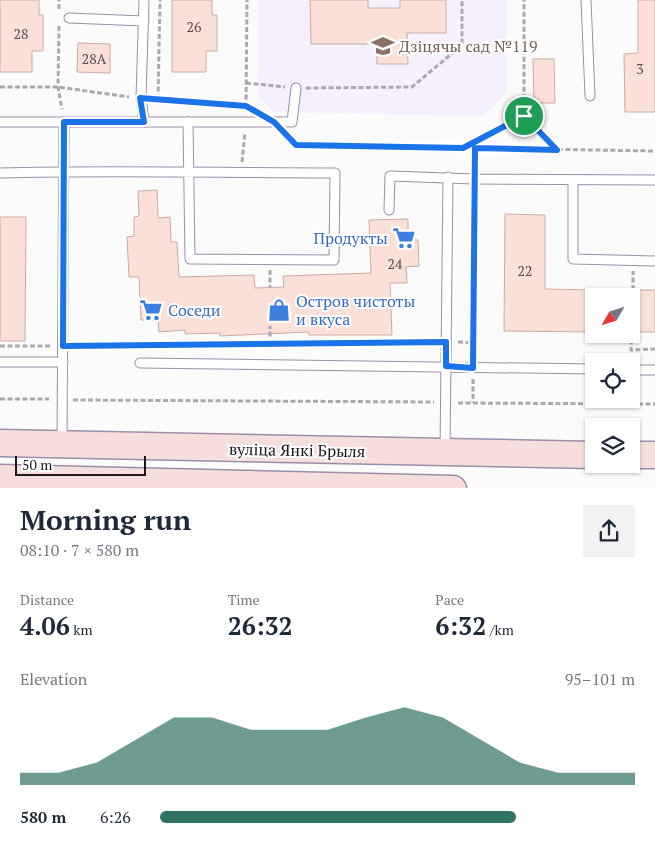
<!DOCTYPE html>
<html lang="en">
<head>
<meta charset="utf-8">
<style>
	body { margin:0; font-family:"PT Serif",serif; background:#f2f2f3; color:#1f2937; height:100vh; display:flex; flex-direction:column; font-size:19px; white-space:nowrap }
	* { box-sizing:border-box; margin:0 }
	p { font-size:16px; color:#747a83 }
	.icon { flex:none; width:28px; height:28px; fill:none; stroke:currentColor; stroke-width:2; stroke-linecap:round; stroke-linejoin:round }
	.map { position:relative; height:488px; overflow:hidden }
	.drawer { display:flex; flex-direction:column; background:#fff; flex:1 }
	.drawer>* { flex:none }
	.needle { width:32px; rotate:231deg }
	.tools { position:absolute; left:585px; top:288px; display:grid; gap:10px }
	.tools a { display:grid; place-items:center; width:55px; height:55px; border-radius:0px; background:#fff; box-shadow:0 1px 4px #0004; font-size:25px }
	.scale { position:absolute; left:15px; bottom:12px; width:131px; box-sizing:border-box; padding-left:5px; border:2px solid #1c1822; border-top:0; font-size:14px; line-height:18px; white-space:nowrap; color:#1c1822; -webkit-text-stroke:4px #fff; paint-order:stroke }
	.pin { position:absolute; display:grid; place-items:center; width:42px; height:42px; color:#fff; margin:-21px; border:2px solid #fff; border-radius:50%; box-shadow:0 1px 5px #0007 }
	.round { display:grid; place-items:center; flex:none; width:52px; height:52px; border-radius:0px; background:#f2f2f3 }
	.overview { display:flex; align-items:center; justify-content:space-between; height:85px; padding:0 20px }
	h1 { font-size:28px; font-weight:600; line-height:38px }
	.stats { display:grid; grid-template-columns:repeat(3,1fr); gap:8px; height:85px; padding:5px 20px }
	.stats div { display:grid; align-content:center }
	.stats b { font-size:25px; font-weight:600 }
	.stats small { font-size:14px; font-weight:400 }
	.stats p { font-size:14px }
	.chart { height:140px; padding:10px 20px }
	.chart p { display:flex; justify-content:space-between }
	.chart svg { width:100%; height:90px; margin-top:5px; fill:#317364; opacity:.7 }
	ul { padding:0 20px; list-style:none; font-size:16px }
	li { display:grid; grid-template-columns:80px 60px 1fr; align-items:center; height:38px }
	li i { height:12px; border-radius:6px; background:#317364 }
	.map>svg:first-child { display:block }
	.built { fill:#f6effe }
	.building { fill:#fbe0d8; stroke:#cbaba1 }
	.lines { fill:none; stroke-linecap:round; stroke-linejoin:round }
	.lane-casing { stroke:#9b8ea9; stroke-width:11 }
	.secondary-casing { stroke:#9b8ea9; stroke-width:29 }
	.path { stroke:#aba9ad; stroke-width:3; stroke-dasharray:5 2.5; stroke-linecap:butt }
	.lane { stroke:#fff; stroke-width:9 }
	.secondary { stroke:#f6dedc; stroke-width:26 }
	.route-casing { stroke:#fff; stroke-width:10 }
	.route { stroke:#1a73e8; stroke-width:6 }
	.labels { text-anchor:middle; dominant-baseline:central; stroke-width:4; stroke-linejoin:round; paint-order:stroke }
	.number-label { font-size:14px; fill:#544a50 }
	.education-label { font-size:16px; fill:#785e54; stroke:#fff; text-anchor:start }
	.shop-label { font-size:16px; fill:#366cbe; stroke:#fff; text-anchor:start }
	.street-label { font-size:16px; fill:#1c1822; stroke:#fff }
</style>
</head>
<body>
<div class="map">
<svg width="655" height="489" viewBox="0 0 655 489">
	<rect width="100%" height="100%" fill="#fbfbfb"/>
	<!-- built -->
	<path class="built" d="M 259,0 L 507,0 L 507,92 L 484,116 L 273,112 L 258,96 Z"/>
	<!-- building -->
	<g class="building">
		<path d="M 0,0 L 39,0 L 39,15 L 43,15 L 43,51 L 32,51 L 32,72 L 0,72 Z"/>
		<path d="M 172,0 L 212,0 L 212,15 L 217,15 L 217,51 L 206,51 L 206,72 L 172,72 Z"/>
		<path d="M 310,0 L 368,0 L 368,8 L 400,8 L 400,0 L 446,0 L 446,33 L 407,33 L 408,64 L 377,64 L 377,44 L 311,44 Z"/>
		<path d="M 638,0 L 655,0 L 655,112 L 625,112 L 624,54 L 638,53 Z"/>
		<path d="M 78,43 L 110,44 L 110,73 L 77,72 Z"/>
		<path d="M 533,59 L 554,59 L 555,103 L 534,103 Z"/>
		<path d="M 157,190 L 158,218 L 170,217 L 171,242 L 177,242 L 179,277 L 254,275 L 255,288 L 284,287 L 283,276 L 371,273 L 369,220 L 408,219 L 408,240 L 418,240 L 419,266 L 406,267 L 407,283 L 390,283 L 392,335 L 309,335 L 309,332 L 220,336 L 220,333 L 185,334 L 185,330 L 159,332 L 158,320 L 141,320 L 139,277 L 129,277 L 127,237 L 134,236 L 134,217 L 139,216 L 138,191 Z"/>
		<path d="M 505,214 L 545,215 L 545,289 L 594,290 L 594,332 L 504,331 Z"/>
		<path d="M 0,217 L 26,217 L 25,341 L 0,341 Z"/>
		<rect x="631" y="290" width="24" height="42"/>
	</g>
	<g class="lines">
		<defs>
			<g id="lane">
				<path d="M 586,0 L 590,96"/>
				<path d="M 69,18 L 144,21"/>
				<path d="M 0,122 L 292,122 L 296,88"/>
				<path d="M 144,122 L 141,98 L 144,0"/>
				<path d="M 0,173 C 112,170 223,173 335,173 L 334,260 L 190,259 L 188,122"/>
				<path d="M 573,180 L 573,259 L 655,261"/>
				<path d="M 389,210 L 390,176 L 474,179 L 655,180"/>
				<path d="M 0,362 L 63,362"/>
				<path d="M 140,363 L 594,369"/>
				<path d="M 631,370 L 655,370"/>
				<path d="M 62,442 L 64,122"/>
				<path d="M 445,451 L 448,177"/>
			</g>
			<g id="secondary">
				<path d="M 0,443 L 594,455"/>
				<path d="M 631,455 L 655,455"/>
				<path d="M 0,478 L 453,489"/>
			</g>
		</defs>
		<!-- lane casing -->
		<use href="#lane" class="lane-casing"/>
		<!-- secondary casing -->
		<use href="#secondary" class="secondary-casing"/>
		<!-- path -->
		<g class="path">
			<path d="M 59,9 L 59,0"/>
			<path d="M 59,26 L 58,87 L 62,109"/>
			<path d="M 246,83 L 285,87"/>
			<path d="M 0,87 L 58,87 L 129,97"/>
			<path d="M 306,88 L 412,87 L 462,45 L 462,0"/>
			<path d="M 152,99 L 246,106 L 250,108"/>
			<path d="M 158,99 L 160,0"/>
			<path d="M 246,107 L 247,0"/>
			<path d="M 524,116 L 556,150"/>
			<path d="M 285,134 L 296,145 L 655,151"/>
			<path d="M 466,147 L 524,116 L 524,0"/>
			<path d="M 242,162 L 245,133"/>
			<path d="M 475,168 L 475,149"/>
			<path d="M 270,270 L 270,287"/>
			<path d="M 633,290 L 633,271"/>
			<path d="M 632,332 L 631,350 L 655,349"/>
			<path d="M 458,342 L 474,343"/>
			<path d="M 270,344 L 270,326"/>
			<path d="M 0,346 L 52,346"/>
			<path d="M 76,346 L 434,342"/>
			<path d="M 473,355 L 474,192"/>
			<path d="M 473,379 L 473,403"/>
			<path d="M 0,399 L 49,399"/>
			<path d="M 73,400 L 434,402"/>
			<path d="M 458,403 L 655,404"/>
		</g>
		<!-- lane -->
		<use href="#lane" class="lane"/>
		<!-- secondary -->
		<use href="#secondary" class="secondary"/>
	</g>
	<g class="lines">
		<defs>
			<path id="route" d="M 140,98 L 246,106 L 274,122 L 296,145 L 463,148 L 524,116 L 557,150 L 475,148 L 473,368 L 446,366 L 446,342 L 63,346 L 64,122 L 144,122 Z"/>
		</defs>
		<!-- route casing -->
		<use href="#route" class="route-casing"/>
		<!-- route -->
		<use href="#route" class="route"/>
	</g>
	<!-- icons -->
	<defs>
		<symbol id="school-bare" viewBox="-9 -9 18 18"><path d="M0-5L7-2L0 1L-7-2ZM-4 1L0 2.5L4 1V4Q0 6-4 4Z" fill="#8d6e63" stroke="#fff" stroke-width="2.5" paint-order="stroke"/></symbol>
		<symbol id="supermarket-bare" viewBox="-9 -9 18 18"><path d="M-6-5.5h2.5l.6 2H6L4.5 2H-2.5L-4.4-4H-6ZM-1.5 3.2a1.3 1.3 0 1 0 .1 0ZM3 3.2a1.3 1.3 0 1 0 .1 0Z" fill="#3f7fe0" stroke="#fff" stroke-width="2.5" paint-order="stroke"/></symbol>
		<symbol id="shop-bare" viewBox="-9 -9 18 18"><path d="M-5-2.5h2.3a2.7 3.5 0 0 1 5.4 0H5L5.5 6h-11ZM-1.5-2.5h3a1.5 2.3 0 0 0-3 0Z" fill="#3f7fe0" stroke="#fff" stroke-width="2.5" paint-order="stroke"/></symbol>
	</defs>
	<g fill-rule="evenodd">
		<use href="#school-bare" x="367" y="30" width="32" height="32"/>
		<use href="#supermarket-bare" x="388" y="222" width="32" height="32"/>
		<use href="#supermarket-bare" x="135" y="294" width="32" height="32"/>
		<use href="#shop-bare" x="263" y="294" width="32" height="32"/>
	</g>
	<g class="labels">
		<!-- number labels -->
		<g class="number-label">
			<text x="194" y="26">26</text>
			<text x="21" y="33">28</text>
			<text x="94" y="58">28А</text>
			<text x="640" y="68">3</text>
			<text x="395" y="263">24</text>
			<text x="525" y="270">22</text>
		</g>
		<!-- education labels -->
		<g class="education-label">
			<text x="399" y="46">Дзіцячы сад №119</text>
		</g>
		<!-- shop labels -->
		<g class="shop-label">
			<text x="388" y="238" text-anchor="end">Продукты</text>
			<text x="296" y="301">Остров чистоты<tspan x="296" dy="18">и вкуса</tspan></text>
			<text x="168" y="310">Соседи</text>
		</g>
		<!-- street labels -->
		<g class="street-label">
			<text transform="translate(297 450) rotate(1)">вуліца Янкі Брыля</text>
		</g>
	</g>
</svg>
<div class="tools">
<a><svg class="needle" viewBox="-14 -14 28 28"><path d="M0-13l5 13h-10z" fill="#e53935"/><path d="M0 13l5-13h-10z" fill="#747a83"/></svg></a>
<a><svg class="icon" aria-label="locate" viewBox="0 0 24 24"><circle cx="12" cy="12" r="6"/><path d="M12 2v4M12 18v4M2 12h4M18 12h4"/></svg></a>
<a><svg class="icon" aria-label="layers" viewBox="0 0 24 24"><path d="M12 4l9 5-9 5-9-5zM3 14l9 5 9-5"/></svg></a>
</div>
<div class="scale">50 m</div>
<div class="pin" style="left:524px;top:116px;background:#1e9e55"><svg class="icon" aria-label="arrive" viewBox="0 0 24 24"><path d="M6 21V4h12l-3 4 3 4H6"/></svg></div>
</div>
<section class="drawer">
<div class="overview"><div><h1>Morning run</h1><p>08:10 · 7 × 580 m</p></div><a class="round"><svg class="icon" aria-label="share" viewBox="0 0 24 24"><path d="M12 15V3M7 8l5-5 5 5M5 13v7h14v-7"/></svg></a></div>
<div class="stats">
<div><p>Distance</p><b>4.06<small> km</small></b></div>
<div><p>Time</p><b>26:32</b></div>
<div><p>Pace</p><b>6:32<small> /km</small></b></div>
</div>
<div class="chart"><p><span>Elevation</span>95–101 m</p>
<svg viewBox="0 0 160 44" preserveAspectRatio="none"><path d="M0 44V38L10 38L20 33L30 22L40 11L50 11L60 17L70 17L80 17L90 11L100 6L110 11L120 22L130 33L140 38L150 38L160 38V44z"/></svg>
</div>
<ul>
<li><b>580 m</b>6:26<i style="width:75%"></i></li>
</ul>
</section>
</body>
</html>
